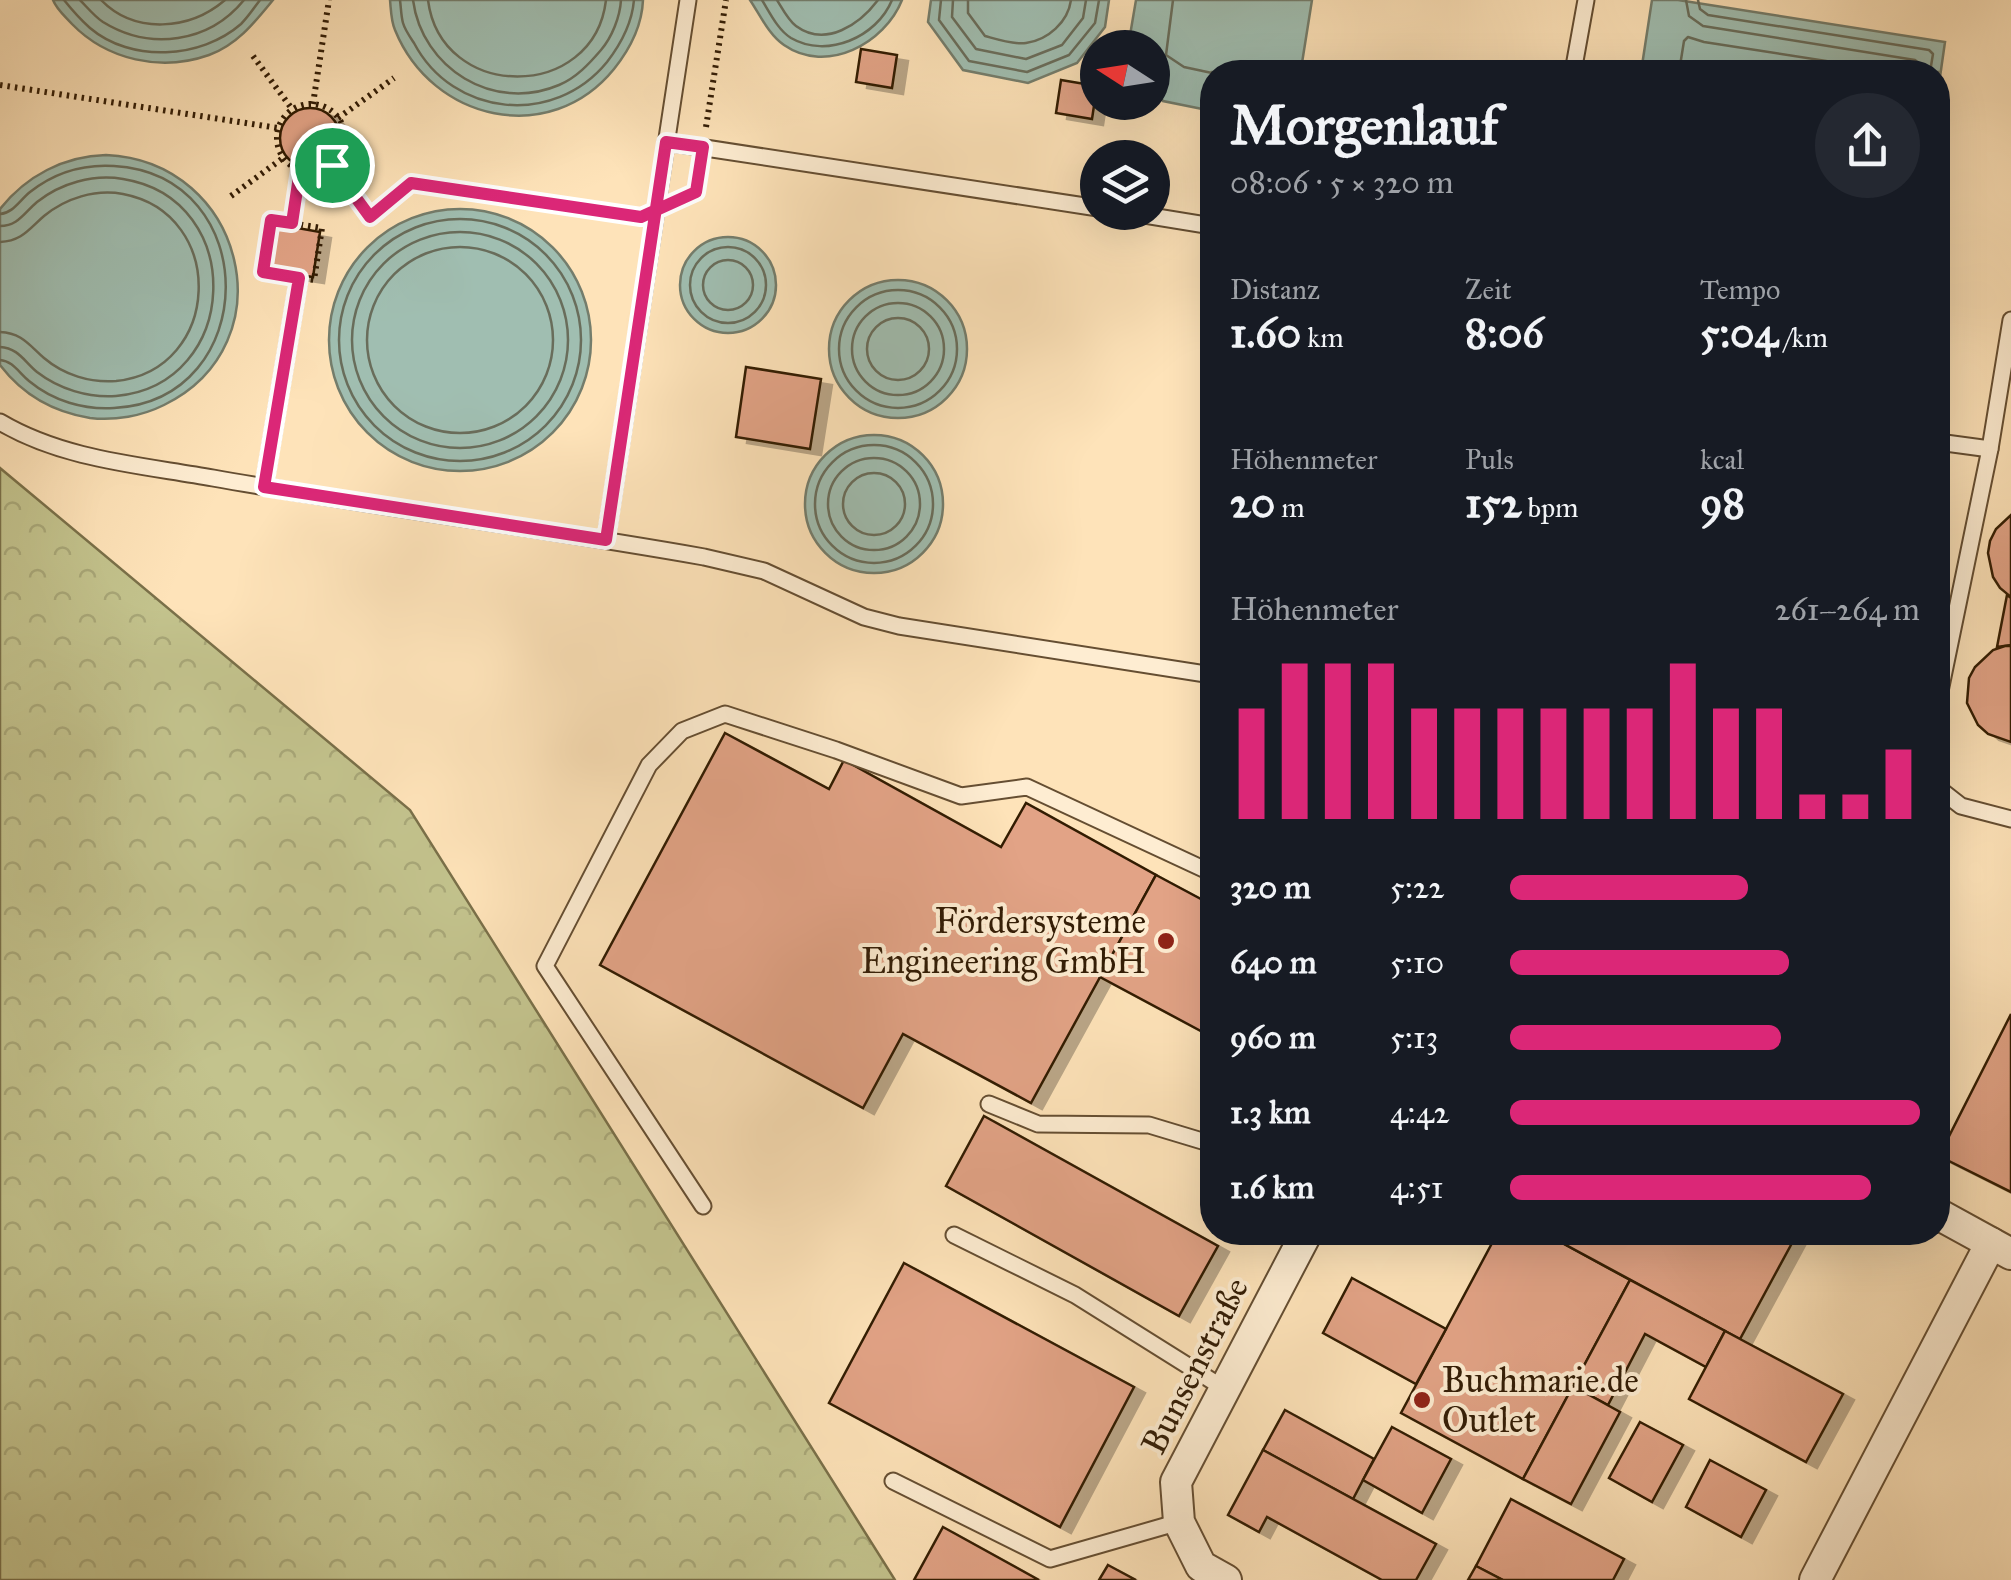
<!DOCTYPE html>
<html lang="de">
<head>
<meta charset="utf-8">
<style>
	body { margin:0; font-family:"IM FELL Great Primer",serif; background:#242831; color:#f1f3f6; height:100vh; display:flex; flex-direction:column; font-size:38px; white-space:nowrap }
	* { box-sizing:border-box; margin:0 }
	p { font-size:32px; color:#9ea1a6 }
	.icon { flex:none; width:55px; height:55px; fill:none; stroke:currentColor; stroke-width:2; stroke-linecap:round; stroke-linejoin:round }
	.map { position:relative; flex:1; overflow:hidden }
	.panel { position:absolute; left:1200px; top:60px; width:750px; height:1185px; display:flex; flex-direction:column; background:#171b24; border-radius:40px; box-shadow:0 10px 40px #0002 }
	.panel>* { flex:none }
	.needle { width:65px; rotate:282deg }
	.fabs { position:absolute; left:1080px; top:30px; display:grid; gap:20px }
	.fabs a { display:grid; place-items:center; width:90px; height:90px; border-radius:50%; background:#171b24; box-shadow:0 10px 40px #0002; font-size:50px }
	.pin { position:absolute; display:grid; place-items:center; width:85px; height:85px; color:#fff; margin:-42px; border:5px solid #fff; border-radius:50%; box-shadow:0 2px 10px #0007 }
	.round { display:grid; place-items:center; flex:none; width:105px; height:105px; border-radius:52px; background:#242831 }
	.overview { display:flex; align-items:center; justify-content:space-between; height:170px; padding:0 30px }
	h1 { font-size:55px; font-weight:800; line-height:75px }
	.figures { display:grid; grid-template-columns:repeat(3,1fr); gap:15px; height:170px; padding:10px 30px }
	.figures div { display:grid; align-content:center }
	.figures b { font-size:42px; font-weight:800 }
	.figures small { font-size:28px; font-weight:400 }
	.figures p { font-size:28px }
	.chart { height:280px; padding:20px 30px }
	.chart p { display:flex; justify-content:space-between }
	.chart svg { width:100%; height:180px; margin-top:10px; stroke:#db2777; stroke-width:6 }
	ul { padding:0 30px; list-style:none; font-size:32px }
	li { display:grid; grid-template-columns:160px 120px 1fr; align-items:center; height:75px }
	li i { height:25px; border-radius:12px; background:#db2777 }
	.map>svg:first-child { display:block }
	.forest { fill:url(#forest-crowns); stroke:#7a7049; stroke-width:2.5 }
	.water { fill:#a0beb1; stroke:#747d6c; stroke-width:2.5 }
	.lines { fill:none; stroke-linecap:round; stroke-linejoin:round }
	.shore { stroke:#696d5b; stroke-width:2.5 }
	.building { fill:#e2a386; stroke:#321c05; stroke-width:2.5; filter:url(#shadow) }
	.service-casing { stroke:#654e32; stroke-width:19 }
	.minor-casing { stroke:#654e32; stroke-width:34 }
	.path { stroke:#321c05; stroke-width:6; stroke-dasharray:2.5 5; stroke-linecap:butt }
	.service { stroke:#feedd2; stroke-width:15 }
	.minor { stroke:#feedd2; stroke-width:30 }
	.route-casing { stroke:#fff; stroke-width:20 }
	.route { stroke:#db2777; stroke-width:12 }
	.poi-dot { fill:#8f2418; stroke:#feedd2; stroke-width:4 }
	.labels { text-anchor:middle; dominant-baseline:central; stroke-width:8; stroke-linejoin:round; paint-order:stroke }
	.poi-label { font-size:35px; fill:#321c05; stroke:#feedd2; text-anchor:end }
	.street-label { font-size:35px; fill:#321c05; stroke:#feedd2 }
</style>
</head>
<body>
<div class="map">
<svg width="2011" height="1580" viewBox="0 0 2011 1580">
	<defs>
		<pattern id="forest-crowns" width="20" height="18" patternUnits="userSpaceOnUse" patternTransform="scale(2.5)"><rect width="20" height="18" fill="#c3c38d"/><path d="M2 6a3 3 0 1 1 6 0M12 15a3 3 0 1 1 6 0" fill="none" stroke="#a8a778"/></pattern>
		<filter id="shadow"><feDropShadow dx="11" dy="6" stdDeviation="0" flood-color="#0004"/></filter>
	</defs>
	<rect width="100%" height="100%" fill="#fee3b9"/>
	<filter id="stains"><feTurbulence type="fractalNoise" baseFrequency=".002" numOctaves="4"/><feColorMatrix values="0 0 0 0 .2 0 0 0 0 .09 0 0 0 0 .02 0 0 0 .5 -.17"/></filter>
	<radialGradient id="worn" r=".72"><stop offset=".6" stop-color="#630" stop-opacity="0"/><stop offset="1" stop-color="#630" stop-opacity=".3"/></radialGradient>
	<!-- forest -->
	<path class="forest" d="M 0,468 L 410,810 L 895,1580 L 0,1580 Z"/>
	<!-- water -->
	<g class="water">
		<path d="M 53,0 L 273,0 C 255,22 237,45 209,55 C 161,72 107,60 72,24 C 65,16 57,10 53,0 Z"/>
		<path d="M 390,0 L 643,0 C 642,26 630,49 614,69 C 550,148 432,121 395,30 C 391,21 391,10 390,0 Z"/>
		<path d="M 750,0 L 902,0 C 885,43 827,75 784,45 C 769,35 760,15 750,0 Z"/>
		<path d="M 931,0 L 1109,0 L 1105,27 L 1077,63 L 1028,83 L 963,70 L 928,22 Z"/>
		<path d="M 1136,0 L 1312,0 L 1302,63 L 1296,72 L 1212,72 L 1212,111 L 1163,101 L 1153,87 L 1152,48 L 1128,47 Z"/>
		<path d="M 1652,0 L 1678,0 L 1945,42 L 1938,91 L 1938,72 L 1641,72 Z"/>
		<path d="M 106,155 C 245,161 289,344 164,405 C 142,416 115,421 90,418 C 53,412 22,394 0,365 L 0,209 C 26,176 64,156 106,155 Z"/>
		<circle cx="460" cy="340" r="131"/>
		<circle cx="728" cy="285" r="48"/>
		<circle cx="898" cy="349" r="69"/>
		<circle cx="874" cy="504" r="69"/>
	</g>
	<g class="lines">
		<!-- shore -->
		<g class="shore">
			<path d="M 64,0 C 72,10 81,20 90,28 C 131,63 201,59 241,24 C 248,17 254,8 260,0"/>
			<path d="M 80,0 C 87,7 94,16 103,22 C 150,51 209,43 244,0"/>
			<path d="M 101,0 C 135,35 190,30 225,0"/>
			<path d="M 400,0 C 401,7 401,16 403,23 C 405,30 410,37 414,43 C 453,117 554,127 607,62 C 621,44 632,23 634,0"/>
			<path d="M 413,0 C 422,68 493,113 559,85 C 576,78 589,64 601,50 C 612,37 620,17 621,0"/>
			<path d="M 428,0 C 441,102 594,102 606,0"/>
			<path d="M 762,0 C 770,13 778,30 791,38 C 827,59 877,37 892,0"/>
			<path d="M 777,0 C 782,8 788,20 796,26 C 826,48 860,24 878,0"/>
			<path d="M 941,0 L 939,20 L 969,61 L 1027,72 L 1069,55 L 1095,23 L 1099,0"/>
			<path d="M 953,0 L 952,17 L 976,49 L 1026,59 L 1062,45 L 1083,18 L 1086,0"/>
			<path d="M 968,0 L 968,13 L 985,36 C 996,39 1014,45 1026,43 C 1048,40 1068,22 1071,0"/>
			<path d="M 1173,0 L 1166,55 L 1184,67 L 1212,73"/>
			<path d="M 1686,0 L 1689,16 L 1703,26 L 1915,60 L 1919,64 L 1918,72"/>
			<path d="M 1698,0 L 1700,9 L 1708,15 L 1929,50 L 1933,54 L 1930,72"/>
			<path d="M 1679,72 L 1684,41 L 1688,37 L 1704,42 L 1897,72"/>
			<path d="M 0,214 C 13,213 19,201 30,192 C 54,173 83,164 114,166 C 264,175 262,400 114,408 C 84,410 53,401 29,381 C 19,373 13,361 0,360"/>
			<circle cx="460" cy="340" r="121"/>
			<path d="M 0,226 C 18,226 24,213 37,202 C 61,183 93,174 123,179 C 248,199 241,385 116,396 C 88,398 59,389 37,372 C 24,361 18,348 0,347"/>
			<circle cx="460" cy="340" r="108"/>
			<path d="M 0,242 C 22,241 29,229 44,216 C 66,198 95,189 123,194 C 228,214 222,370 116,381 C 90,383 64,375 44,358 C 29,345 22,333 0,332"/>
			<circle cx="460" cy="340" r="93"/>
			<circle cx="728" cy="285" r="38"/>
			<circle cx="728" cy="285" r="25"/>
			<circle cx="898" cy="349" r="59"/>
			<circle cx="898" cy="349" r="46"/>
			<circle cx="898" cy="349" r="31"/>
			<circle cx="874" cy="504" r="59"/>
			<circle cx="874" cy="504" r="46"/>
			<circle cx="874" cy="504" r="31"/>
		</g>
	</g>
	<!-- building -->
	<g class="building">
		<path d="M 861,49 L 897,55 L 892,88 L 856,82 Z"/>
		<path d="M 1061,80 L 1097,86 L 1092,119 L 1056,113 Z"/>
		<circle cx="310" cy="138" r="30"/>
		<path d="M 275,224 L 320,232 L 313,277 L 267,270 Z"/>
		<path d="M 746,367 L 821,379 L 810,449 L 736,437 Z"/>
		<path d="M 2011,515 L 2011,597 L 2000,588 L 1993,577 L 1988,553 L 1990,541 L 1996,529 Z"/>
		<path d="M 2007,595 L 2011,598 L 2011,645 L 1997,647 Z"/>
		<path d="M 2005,646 L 2011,646 L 2011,742 L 1988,734 L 1978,725 L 1967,703 L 1969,678 L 1975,667 L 1993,650 Z"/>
		<path d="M 725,733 L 829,789 L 844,760 L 1001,847 L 1026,803 L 1156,875 L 1031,1103 L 903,1034 L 863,1108 L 600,965 Z"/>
		<path d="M 1156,875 L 1212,905 L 1212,1037 L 1100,977 Z"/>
		<path d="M 2011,1014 L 2011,1192 L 1939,1156 Z"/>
		<path d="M 984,1116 L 1218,1246 L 1179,1316 L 946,1186 Z"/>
		<path d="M 1498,1232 L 1542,1232 L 1630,1280 L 1523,1479 L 1401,1413 Z"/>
		<path d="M 1542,1232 L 1798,1232 L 1740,1339 Z"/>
		<path d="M 904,1263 L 1134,1387 L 1060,1527 L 829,1403 Z"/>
		<path d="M 1352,1278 L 1446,1329 L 1416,1384 L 1323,1333 Z"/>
		<path d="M 1630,1280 L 1725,1331 L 1706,1367 L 1645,1334 L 1608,1405 L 1573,1386 Z"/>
		<path d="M 1725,1331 L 1843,1394 L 1806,1462 L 1689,1399 Z"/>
		<path d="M 1573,1386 L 1620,1412 L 1571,1504 L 1523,1479 Z"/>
		<path d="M 1285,1410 L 1374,1459 L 1353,1499 L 1263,1450 Z"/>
		<path d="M 1640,1422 L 1683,1445 L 1652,1502 L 1609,1478 Z"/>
		<path d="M 1392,1427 L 1451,1459 L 1422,1513 L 1363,1480 Z"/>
		<path d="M 1263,1450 L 1436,1544 L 1416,1580 L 1382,1580 L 1267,1517 L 1259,1532 L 1228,1515 Z"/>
		<path d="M 1710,1460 L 1766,1490 L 1741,1537 L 1686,1507 Z"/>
		<path d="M 1511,1499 L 1624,1559 L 1613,1580 L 1503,1580 L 1476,1566 Z"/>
		<path d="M 943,1527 L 1039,1580 L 914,1580 Z"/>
		<path d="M 1108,1565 L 1136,1580 L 1099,1580 Z"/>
		<path d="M 1476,1566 L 1503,1580 L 1468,1580 Z"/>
	</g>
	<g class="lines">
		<defs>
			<g id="service">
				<path d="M 1573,72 L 1586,0"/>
				<path d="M 666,142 L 1098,208"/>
				<path d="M 1126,212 L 1212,226"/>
				<path d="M 0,422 C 64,460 141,465 213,478 C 376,507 540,528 704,557 L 764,571 L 864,617 L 899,626 L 1212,675"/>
				<path d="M 1938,442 L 1990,449"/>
				<path d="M 264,487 L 299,278"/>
				<path d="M 606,540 L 688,0"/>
				<path d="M 1938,701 L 1990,449 L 2011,320"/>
				<path d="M 1938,788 L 1961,806 L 2011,819"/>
				<path d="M 989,1104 L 1038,1124 L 1149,1125 L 1212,1144"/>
				<path d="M 703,1206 L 545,966 L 649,765 L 682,731 L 725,714 L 836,750 L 961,796 L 1027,787 L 1212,873"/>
				<path d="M 954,1235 L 1075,1295 L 1225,1389"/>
				<path d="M 893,1481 L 1050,1559 L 1179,1522"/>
			</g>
			<g id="minor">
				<path d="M 1938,1214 L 2011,1254"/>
				<path d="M 1226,1580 L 1201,1566 L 1179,1522 L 1176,1482 L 1307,1232"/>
				<path d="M 1815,1580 L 1991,1243"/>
			</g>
		</defs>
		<!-- service casing -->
		<use href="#service" class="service-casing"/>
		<!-- minor casing -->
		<use href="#minor" class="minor-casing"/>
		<!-- path -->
		<g class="path">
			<path d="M 253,56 L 292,109"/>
			<path d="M 0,85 L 278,128"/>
			<path d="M 313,104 L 329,0"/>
			<circle cx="311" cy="138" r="34"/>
			<path d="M 338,118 L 394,78"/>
			<path d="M 706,127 L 726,0"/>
			<path d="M 332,165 L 370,217 L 411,183 L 635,216"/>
			<path d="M 231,196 L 283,158"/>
			<path d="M 683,198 L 696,192 L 699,169"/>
			<path d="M 271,220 L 322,228 L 314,280 L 263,272 Z"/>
			<path d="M 292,223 L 300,170"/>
		</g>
		<!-- service -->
		<use href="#service" class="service"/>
		<!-- minor -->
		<use href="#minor" class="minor"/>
	</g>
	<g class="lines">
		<defs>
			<path id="route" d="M 332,165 C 320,170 312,172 300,170 L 292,223 L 271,220 L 263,272 L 299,278 L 264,487 L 606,540 L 666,142 L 703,147 L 696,192 L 641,217 L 411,183 L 370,217 L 332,165"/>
		</defs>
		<!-- route casing -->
		<use href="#route" class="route-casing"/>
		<!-- route -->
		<use href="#route" class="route"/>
	</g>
	<!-- markers -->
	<g class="poi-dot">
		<circle cx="1166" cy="941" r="10"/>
		<circle cx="1422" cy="1400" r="10"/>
	</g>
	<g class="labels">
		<!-- poi labels -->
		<g class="poi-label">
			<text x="1146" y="921">Fördersysteme<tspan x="1146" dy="40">Engineering GmbH</tspan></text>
			<text x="1442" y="1380" text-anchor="start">Buchmarie.de<tspan x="1442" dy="40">Outlet</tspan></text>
		</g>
		<!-- street labels -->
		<g class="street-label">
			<text transform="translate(1195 1366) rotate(-63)">Bunsenstraße</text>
		</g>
	</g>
	<rect width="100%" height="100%" filter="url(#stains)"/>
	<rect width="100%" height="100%" fill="url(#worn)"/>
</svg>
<div class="fabs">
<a><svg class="needle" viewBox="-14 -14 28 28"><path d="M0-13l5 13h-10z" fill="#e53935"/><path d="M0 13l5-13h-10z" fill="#9ea1a6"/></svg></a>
<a><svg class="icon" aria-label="layers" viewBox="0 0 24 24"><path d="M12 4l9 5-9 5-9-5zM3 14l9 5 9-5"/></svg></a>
</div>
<div class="pin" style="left:332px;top:165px;background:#1e9e55"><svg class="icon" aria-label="arrive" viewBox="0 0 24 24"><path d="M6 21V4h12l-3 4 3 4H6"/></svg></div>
<section class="panel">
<div class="overview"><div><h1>Morgenlauf</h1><p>08:06 · 5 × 320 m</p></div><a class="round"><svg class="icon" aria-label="share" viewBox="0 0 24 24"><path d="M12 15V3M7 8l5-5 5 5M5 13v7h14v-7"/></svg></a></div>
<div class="figures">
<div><p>Distanz</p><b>1.60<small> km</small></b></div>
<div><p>Zeit</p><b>8:06</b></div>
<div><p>Tempo</p><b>5:04<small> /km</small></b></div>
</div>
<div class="figures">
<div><p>Höhenmeter</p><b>20<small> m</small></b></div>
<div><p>Puls</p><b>152<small> bpm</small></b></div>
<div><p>kcal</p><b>98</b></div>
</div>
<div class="chart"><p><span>Höhenmeter</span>261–264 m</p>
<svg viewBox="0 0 160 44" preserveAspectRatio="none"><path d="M5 44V17M15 44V6M25 44V6M35 44V6M45 44V17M55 44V17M65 44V17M75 44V17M85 44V17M95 44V17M105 44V6M115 44V17M125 44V17M135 44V38M145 44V38M155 44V27"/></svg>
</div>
<ul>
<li><b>320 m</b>5:22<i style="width:58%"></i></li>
<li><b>640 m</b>5:10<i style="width:68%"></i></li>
<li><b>960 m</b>5:13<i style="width:66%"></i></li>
<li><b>1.3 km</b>4:42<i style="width:100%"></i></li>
<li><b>1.6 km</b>4:51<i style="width:88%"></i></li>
</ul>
</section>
</div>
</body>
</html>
